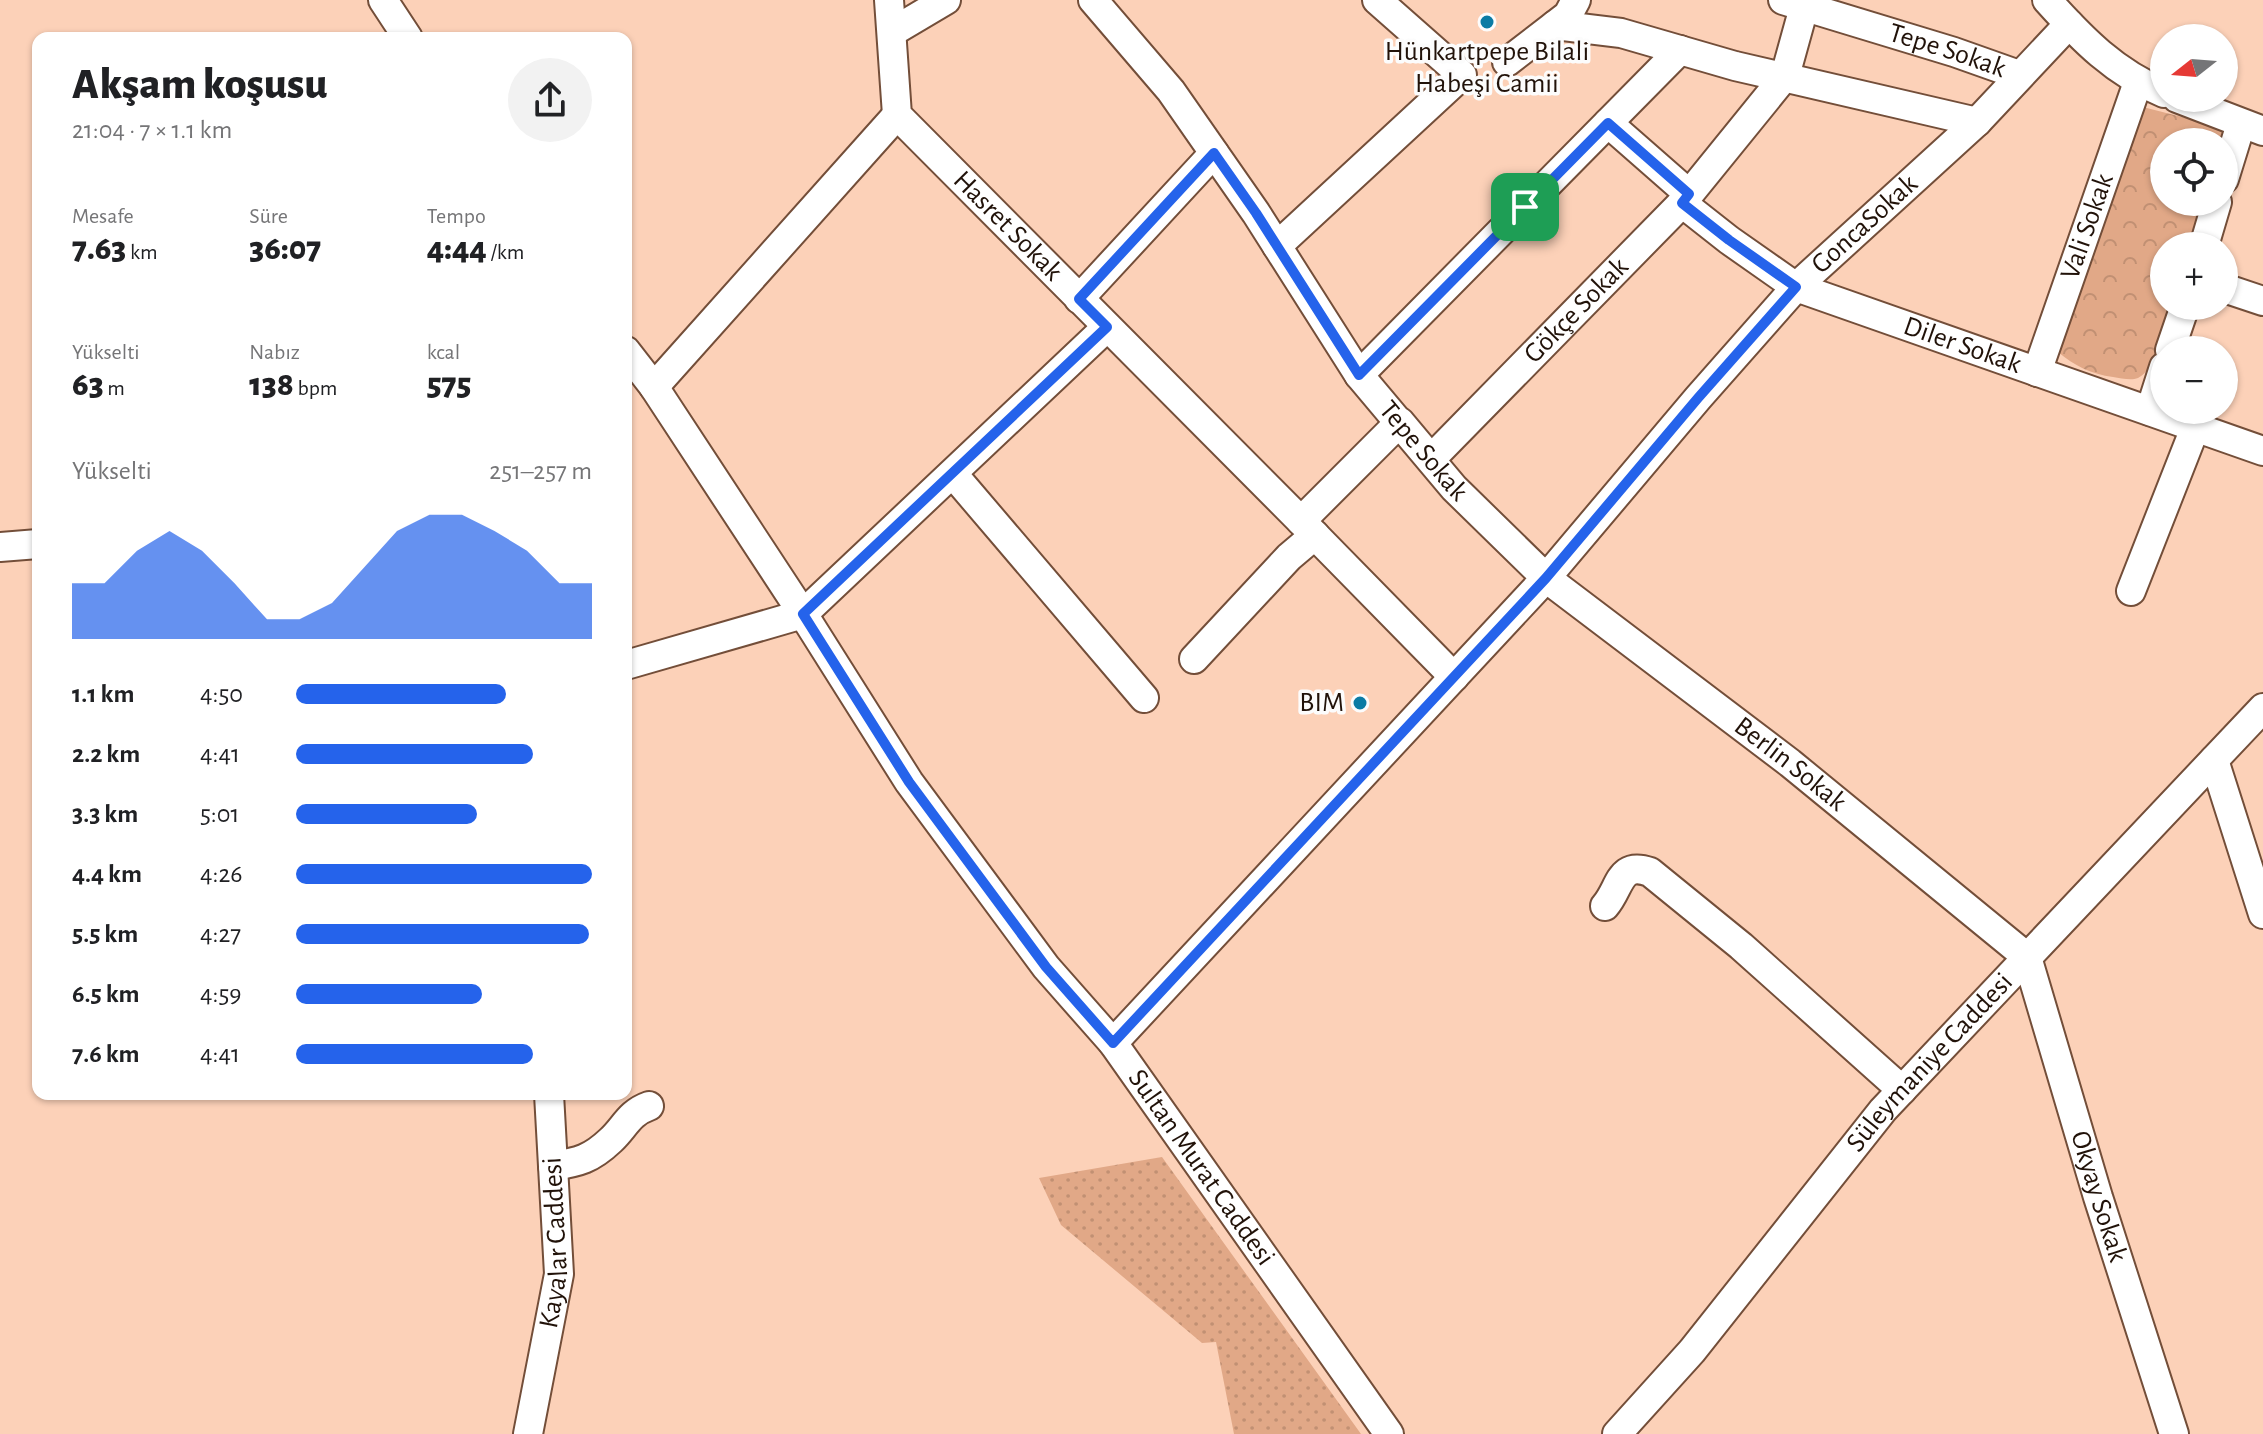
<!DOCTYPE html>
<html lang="tr">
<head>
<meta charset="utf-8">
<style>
	body { margin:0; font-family:"Alegreya Sans",sans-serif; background:#f2f2f2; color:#202124; height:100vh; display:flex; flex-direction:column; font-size:30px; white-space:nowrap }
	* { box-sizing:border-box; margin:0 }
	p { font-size:26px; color:#757577 }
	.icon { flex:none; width:44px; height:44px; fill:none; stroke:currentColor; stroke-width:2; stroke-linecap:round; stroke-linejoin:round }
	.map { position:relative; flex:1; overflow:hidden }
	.side { position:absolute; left:32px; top:32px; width:600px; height:1068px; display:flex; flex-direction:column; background:#fff; border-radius:16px; box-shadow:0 2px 6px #0004 }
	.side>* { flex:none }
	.needle { width:52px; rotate:253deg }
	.controls { position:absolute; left:2150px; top:24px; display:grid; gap:16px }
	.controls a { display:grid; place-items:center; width:88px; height:88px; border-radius:50%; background:#fff; box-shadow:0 2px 6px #0004; font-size:40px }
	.pin { position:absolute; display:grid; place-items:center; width:68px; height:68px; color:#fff; margin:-34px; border-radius:16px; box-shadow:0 4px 12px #0006 }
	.round { display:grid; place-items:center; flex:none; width:84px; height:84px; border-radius:42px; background:#f2f2f2 }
	.overview { display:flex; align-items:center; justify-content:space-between; height:136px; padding:0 40px }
	h1 { font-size:44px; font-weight:800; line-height:60px }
	.figures { display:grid; grid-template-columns:repeat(3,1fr); gap:12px; height:136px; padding:8px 40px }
	.figures div { display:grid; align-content:center }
	.figures b { font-size:34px; font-weight:800 }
	.figures small { font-size:22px; font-weight:400 }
	.figures p { font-size:22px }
	.chart { height:224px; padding:16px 40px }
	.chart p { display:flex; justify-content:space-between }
	.chart svg { width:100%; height:144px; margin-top:8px; fill:#2563eb; opacity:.7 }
	ul { padding:0 40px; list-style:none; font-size:26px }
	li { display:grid; grid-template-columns:128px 96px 1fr; align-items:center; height:60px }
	li i { height:20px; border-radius:10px; background:#2563eb }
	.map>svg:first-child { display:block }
	.grass { fill:url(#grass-dots) }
	.forest { fill:url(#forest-crowns) }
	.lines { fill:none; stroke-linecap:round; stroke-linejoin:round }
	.minor-casing { stroke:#734e39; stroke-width:32 }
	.minor { stroke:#fff; stroke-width:28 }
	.route-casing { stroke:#fff; stroke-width:16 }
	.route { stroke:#2563eb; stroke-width:10 }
	.poi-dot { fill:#0b7ba4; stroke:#fcfcfc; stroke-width:3 }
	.labels { text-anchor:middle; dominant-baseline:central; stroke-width:7; stroke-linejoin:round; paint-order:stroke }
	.poi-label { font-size:28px; fill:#211209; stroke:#fcfcfc }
	.street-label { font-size:28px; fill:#211209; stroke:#fcfcfc }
</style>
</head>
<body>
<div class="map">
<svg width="2263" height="1434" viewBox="0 0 2263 1434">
	<defs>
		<pattern id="grass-dots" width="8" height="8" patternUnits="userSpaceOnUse" patternTransform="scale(2)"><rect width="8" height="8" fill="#e1a887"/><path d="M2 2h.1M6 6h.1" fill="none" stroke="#c19073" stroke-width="1.8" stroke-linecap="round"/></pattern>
		<pattern id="forest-crowns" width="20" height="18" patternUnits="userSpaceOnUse" patternTransform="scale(2)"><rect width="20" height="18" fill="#e1a887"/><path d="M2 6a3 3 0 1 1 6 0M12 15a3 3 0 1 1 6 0" fill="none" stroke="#c19073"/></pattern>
	</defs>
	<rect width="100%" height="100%" fill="#fcd1b8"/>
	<!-- grass -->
	<path class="grass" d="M 1162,1157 L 1361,1434 L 1234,1434 L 1216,1342 L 1202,1343 L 1061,1225 L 1039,1178 Z"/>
	<!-- forest -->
	<path class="forest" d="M 2139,106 L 2225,128 L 2220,142 L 2164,142 L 2164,202 L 2202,202 L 2189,246 L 2164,246 L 2164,306 L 2171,306 C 2165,325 2156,370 2138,378 C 2131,381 2121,378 2113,377 C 2091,374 2075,366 2058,352 Z"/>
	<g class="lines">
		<defs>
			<g id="minor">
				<path d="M 383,0 L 408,38"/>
				<path id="s1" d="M 889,0 L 897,115 L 1301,521 L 1454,677"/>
				<path id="s2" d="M 1093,0 L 1171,91 L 1256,213 L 1359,375 L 1454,488 L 1546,578 L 1790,763 L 2027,957"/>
				<path id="s3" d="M 1783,0 L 1954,52 L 2019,75"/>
				<path d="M 2047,0 C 2082,39 2115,73 2164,93"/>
				<path d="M 1555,25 L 1621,33 L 1735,66 L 1977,122"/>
				<path d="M 892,32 L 946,0"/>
				<path d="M 1507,62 L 1568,15 L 1576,0"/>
				<path d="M 2177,98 L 2263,131"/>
				<path d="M 1608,123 L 1689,194"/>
				<path d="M 2224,179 L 2241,124"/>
				<path id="s4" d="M 1682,203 L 1729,240 L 1796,287 L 2263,451"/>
				<path d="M 1277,246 L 1462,75 L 1377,0"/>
				<path d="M 2204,246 L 2217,202"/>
				<path d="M 2224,288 L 2263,301"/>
				<path d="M 1079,299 L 1214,153"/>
				<path d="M 2170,350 L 2185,306"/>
				<path id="s5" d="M 626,351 L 654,387 L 803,614 L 909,782 L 1046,967 L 1113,1043 L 1389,1434"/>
				<path id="s6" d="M 2037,372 L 2138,82"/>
				<path d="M 1359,375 L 1680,50"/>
				<path d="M 654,387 L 897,115"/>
				<path d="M 2150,411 L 2164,367"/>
				<path d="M 953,474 L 1144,698"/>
				<path id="s7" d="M 1301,521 L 1400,422 L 1431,459 L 1682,203 L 1785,76 L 1806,0"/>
				<path d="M 0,547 L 38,544"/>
				<path d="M 2131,591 L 2195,428"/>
				<path d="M 1194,659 L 1289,557 L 1315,535"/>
				<path d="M 626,665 L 803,614 L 1107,327"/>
				<path d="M 2214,760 L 2263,914"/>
				<path d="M 1605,906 C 1621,888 1618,861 1650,872 L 1741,946 L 1902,1090"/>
				<path id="s8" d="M 2027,957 L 2098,1197 L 2174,1434"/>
				<path id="s9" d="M 1113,1043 L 1546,578 L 1698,398 L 1796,287 L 1977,122 L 2069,24"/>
				<path d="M 553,1166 C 579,1162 591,1159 611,1140 C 625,1127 629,1113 649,1106"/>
				<path id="s10" d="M 528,1434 L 559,1274 L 549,1094"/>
				<path id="s11" d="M 1617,1434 L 1692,1351 L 1883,1110 L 2263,708"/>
			</g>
		</defs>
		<!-- minor casing -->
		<use href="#minor" class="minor-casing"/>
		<!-- minor -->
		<use href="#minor" class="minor"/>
	</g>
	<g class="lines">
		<defs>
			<path id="route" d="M 1608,123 L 1689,194 L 1682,203 L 1729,240 L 1796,287 L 1698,398 L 1546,578 L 1113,1043 L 1046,967 L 909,782 L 803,614 L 1107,327 L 1079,299 L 1214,153 L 1256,213 L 1359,375 Z"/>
		</defs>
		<!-- route casing -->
		<use href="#route" class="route-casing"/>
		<!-- route -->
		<use href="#route" class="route"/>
	</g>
	<!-- markers -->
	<g class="poi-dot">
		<circle cx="1487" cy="22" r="8"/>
		<circle cx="1360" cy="703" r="8"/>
	</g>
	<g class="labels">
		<!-- poi labels -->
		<g class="poi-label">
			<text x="1487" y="52">Hünkartpepe Bilali<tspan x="1487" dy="32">Habeşi Camii</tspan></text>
			<text x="1344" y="703" text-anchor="end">BIM</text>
		</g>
		<!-- street labels -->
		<g class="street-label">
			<text stroke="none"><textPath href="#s3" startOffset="172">Tepe Sokak</textPath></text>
			<text stroke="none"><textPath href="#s9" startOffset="1112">GoncaSokak</textPath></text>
			<text stroke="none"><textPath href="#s1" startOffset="272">Hasret Sokak</textPath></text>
			<text stroke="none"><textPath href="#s6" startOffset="154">Vali Sokak</textPath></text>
			<text stroke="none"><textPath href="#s7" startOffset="396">Gökçe Sokak</textPath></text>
			<text stroke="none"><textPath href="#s4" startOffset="318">Diler Sokak</textPath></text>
			<text stroke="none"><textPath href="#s2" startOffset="560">Tepe Sokak</textPath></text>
			<text stroke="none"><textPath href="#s2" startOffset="1044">Berlin Sokak</textPath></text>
			<text stroke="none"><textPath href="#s11" startOffset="486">Süleymaniye Caddesi</textPath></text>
			<text stroke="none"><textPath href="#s5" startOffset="1000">Sultan Murat Caddesi</textPath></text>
			<text stroke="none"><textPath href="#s8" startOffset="250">Okyay Sokak</textPath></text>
			<text stroke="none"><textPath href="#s10" startOffset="194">Kayalar Caddesi</textPath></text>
		</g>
	</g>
</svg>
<div class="controls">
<a><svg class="needle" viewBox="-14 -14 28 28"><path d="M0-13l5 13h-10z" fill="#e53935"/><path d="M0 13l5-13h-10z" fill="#757577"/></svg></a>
<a><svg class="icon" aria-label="locate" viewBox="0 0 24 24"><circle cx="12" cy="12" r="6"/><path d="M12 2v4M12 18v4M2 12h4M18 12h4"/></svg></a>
<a>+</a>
<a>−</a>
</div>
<div class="pin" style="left:1525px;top:207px;background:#1e9e55"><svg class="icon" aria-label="arrive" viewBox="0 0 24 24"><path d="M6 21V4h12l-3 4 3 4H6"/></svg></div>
<section class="side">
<div class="overview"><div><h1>Akşam koşusu</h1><p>21:04 · 7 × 1.1 km</p></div><a class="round"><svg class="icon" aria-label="share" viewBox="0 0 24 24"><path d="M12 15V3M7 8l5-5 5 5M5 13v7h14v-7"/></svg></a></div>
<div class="figures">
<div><p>Mesafe</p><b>7.63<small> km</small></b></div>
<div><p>Süre</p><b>36:07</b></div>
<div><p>Tempo</p><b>4:44<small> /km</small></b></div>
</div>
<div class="figures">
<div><p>Yükselti</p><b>63<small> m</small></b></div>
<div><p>Nabız</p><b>138<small> bpm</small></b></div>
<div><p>kcal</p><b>575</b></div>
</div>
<div class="chart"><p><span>Yükselti</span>251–257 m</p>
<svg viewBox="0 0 160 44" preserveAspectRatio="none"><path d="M0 44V27L10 27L20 17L30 11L40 17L50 27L60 38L70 38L80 33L90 22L100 11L110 6L120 6L130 11L140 17L150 27L160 27V44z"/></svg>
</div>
<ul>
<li><b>1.1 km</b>4:50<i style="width:71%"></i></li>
<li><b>2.2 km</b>4:41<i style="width:80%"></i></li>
<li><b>3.3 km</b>5:01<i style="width:61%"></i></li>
<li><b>4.4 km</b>4:26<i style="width:100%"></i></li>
<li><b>5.5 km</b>4:27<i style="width:99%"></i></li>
<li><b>6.5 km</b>4:59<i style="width:63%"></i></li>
<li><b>7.6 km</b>4:41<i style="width:80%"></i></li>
</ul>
</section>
</div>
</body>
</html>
